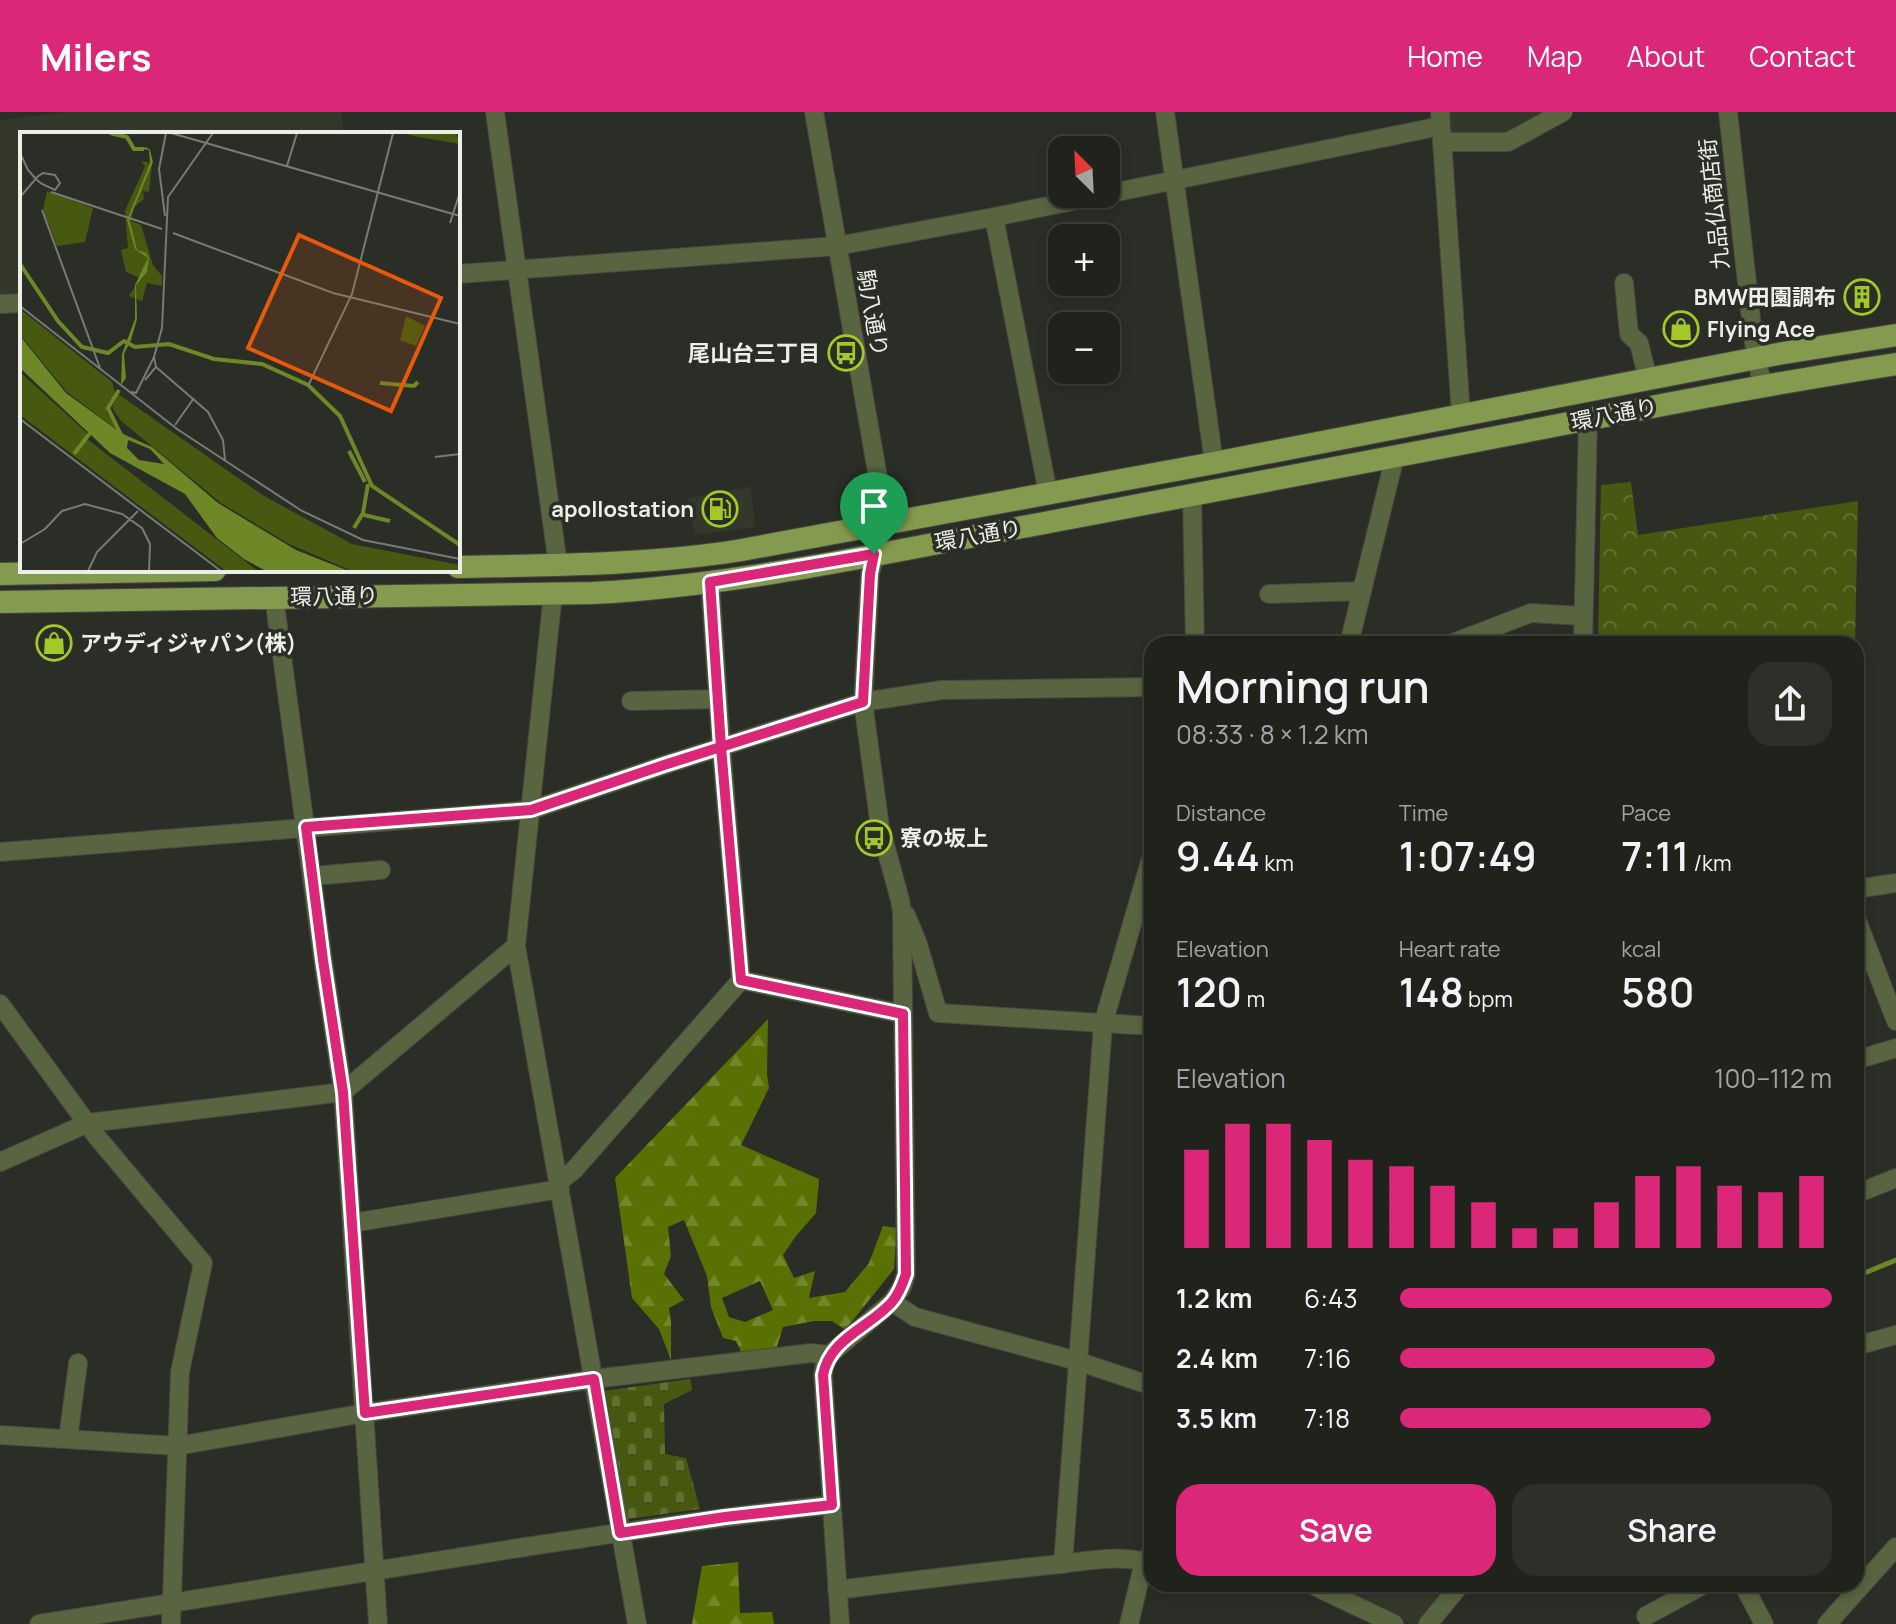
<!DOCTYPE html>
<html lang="en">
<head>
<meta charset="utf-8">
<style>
	body { margin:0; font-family:Manrope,"Noto Sans JP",sans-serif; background:#2d2f29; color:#f1f3f6; height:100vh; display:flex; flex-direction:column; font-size:30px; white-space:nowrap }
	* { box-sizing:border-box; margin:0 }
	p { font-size:26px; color:#a2a4a3 }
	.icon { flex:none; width:44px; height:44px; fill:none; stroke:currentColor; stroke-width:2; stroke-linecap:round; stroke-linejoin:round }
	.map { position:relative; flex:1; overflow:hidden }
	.side { position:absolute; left:1144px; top:524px; width:720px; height:956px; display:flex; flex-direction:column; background:#20221c; border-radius:24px; box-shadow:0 4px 12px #0003,0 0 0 2px #3d3f3b }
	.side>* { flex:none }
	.needle { width:52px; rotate:336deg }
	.controls { position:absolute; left:1048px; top:24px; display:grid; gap:16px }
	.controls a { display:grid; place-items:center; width:72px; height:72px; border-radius:16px; background:#20221c; box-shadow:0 4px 12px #0003,0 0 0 2px #3d3f3b; font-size:40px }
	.pin { position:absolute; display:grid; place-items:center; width:68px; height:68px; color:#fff; margin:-82px -34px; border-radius:50% 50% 50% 0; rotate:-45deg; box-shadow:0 0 8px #0007 }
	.pin .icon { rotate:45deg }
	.round { display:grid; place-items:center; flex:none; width:84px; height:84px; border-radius:24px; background:#2d2f29 }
	.head { display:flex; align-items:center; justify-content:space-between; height:136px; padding:0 32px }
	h1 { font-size:44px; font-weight:600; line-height:60px }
	.figures { display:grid; grid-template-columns:repeat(3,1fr); gap:12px; height:136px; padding:8px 32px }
	.figures div { display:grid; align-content:center }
	.figures b { font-size:40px; font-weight:600 }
	.figures small { font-size:22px; font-weight:400 }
	.figures p { font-size:22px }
	.chart { height:224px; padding:16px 32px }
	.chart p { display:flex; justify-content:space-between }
	.chart svg { width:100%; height:144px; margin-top:8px; stroke:#db2777; stroke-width:6 }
	.primary-button { display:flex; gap:16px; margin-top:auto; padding:16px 32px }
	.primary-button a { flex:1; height:92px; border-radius:24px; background:#db2777; color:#fff; font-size:32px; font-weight:600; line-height:92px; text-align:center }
	.primary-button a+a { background:#2d2f29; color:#f1f3f6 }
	ul { padding:0 32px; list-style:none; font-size:26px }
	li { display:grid; grid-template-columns:128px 96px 1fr; align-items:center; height:60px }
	li i { height:20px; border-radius:10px; background:#db2777 }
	header { display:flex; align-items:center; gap:48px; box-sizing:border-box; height:112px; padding:0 40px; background:#db2777; color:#fff }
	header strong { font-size:38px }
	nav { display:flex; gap:44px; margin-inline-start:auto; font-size:28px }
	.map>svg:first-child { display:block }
	.built { fill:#33382a }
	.forest { fill:url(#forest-firs); fill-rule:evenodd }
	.cemetery { fill:url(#cemetery-stones) }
	.park { fill:url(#park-crowns) }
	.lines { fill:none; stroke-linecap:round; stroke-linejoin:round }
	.stream { stroke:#6e8727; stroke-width:5 }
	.minor-casing { stroke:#464941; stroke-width:20 }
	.major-casing { stroke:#464941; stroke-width:24 }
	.minor { stroke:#596440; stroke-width:18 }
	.major { stroke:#849a4e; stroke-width:22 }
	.route-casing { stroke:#fff; stroke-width:16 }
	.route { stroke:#db2777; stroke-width:10 }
	.labels { text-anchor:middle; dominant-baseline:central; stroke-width:7; stroke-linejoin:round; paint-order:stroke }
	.street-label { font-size:22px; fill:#eceee8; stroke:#2b2e26 }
	.poi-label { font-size:22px; font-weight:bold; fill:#eceee8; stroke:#2b2e26; text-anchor:end }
	.inset-river { fill:none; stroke:#6e8727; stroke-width:4 }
	.inset-road { fill:none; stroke:#787b74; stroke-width:2 }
	.view { fill:#e8590c; fill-opacity:0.15; stroke:#e8590c; stroke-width:4 }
	.inset-edge { fill:none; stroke:#eceee8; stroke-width:4 }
</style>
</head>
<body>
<header>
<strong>Milers</strong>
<nav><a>Home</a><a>Map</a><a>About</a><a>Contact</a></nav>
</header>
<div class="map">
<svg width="1896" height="1512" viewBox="0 0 1896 1512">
	<defs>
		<pattern id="forest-firs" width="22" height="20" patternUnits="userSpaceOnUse" patternTransform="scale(2)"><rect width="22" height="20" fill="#597103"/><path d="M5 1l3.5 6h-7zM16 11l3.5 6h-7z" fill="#718628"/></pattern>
		<pattern id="cemetery-stones" width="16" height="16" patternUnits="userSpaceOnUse" patternTransform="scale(2)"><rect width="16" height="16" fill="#475910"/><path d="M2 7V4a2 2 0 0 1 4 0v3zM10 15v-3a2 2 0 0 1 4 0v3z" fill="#627133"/></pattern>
		<pattern id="park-crowns" width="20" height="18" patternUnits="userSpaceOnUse" patternTransform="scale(2)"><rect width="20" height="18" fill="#475910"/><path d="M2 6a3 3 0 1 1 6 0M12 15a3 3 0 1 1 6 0" fill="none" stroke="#627133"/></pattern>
	</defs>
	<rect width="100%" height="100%" fill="#2b2e26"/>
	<!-- built -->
	<g class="built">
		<path d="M 67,0 L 342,0 L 344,22 L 22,22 L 22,183 L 0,184 L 0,8 Z"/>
		<path d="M 1449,0 L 1550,0 L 1506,24 L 1450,23 Z"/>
		<path d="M 751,375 L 755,415 L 695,423 L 688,386 Z"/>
		<path d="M 1325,1472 L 1449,1472 L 1417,1512 L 1411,1512 Z"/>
	</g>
	<!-- forest -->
	<g class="forest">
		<path d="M 768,907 L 767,962 L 769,976 L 741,1033 L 819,1067 L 816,1101 L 796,1124 L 783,1143 L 794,1166 L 815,1159 L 809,1186 L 845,1180 L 869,1151 L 883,1114 L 897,1116 L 894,1157 L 850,1212 L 844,1217 L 832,1209 L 814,1209 L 783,1215 L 776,1238 L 743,1244 L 736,1229 L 723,1226 L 711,1195 L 707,1164 L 684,1108 L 668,1115 L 671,1144 L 664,1162 L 684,1188 L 669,1196 L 671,1210 L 671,1248 L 659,1217 L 632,1186 L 615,1066 ZM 760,1169 L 773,1198 L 745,1210 L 729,1205 L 722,1186 Z"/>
		<path d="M 738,1450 L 740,1501 L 772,1500 L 774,1512 L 692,1512 L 702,1454 Z"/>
	</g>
	<!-- cemetery -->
	<path class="cemetery" d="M 690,1267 L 692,1278 L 664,1292 L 665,1342 L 686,1346 L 700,1397 L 628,1407 L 603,1279 Z"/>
	<!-- park -->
	<path class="park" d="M 1631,370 L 1638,423 L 1858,389 L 1855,532 L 1598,532 L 1601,373 Z"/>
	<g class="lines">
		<!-- stream -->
		<path class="stream" d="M 1856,1161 L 1862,1162 L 1896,1148"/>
		<defs>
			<g id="minor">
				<path d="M 495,0 L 558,453"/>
				<path d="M 814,0 L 883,394 L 883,411 L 870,462 L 863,590 L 880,715 L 900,788 L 902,800 L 906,1162 L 902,1175 L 892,1190 L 829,1243 L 825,1252 L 823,1263 L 840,1512"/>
				<path d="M 1165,0 L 1214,351"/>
				<path d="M 1440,0 L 1461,303"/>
				<path d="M 1728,0 L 1753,225 L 1762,273"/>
				<path d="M 1442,30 L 1508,30 L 1563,0"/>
				<path d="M 994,105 L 1048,381"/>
				<path d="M 458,162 L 837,134 L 994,105 L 1441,14"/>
				<path d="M 1624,171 L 1629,222 L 1639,231 L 1648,267"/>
				<path d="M 0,192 L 22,191"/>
				<path d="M 1192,384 L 1195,532"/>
				<path d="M 710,470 L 722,645 L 741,868"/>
				<path d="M 553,481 L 516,834 L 637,1512"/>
				<path d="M 1269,482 L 1362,479"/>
				<path d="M 274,485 L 323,848 L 343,980 L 378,1512"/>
				<path d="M 1349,532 L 1395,344"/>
				<path d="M 1450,532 L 1531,501 L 1583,504"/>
				<path d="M 1583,532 L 1588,307"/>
				<path d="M 631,589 L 718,587"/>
				<path d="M 0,740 L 531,698 L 664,653 L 863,590 L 942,578 L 1152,575"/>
				<path d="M 313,764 L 381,758"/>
				<path d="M 1856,777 L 1896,771"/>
				<path d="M 906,803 L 918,832 L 938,901 L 1152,914"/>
				<path d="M 1856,806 L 1896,909"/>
				<path d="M 0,892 L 97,1025 L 203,1151 L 180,1260 L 171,1512"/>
				<path d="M 1856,948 L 1896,936"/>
				<path d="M 0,1050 L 88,1011 L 343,980 L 516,834"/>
				<path d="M 559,1070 L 574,1058 L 741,868 L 903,902"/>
				<path d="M 1856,1082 L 1896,1066"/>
				<path d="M 352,1111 L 560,1077"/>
				<path d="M 892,1190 L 915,1205 L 1077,1249 L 1152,1274"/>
				<path d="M 1856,1234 L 1896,1223"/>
				<path d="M 0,1323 L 177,1334 L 365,1301 L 594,1267 L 811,1241 L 829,1243"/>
				<path d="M 68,1327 L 78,1251"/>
				<path d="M 1063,1452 L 1103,912 L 1152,743"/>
				<path d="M 1310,1472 L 1394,1512"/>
				<path d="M 1743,1472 L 1764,1512"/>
				<path d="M 837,1478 C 909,1469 980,1460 1052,1453 C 1081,1450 1116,1442 1144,1450"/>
				<path d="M 1646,1504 L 1705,1472"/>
				<path d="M 39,1512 C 201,1486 363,1460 525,1435 C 627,1420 729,1403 832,1393"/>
				<path d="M 1129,1512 L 1144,1450 L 1152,1440"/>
				<path d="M 1428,1512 L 1461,1472"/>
				<path d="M 1827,1512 L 1896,1435"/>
			</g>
			<g id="major">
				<path d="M 458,455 C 551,453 644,453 736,439 L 1214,351 L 1778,242 L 1896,223"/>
				<path d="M 0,462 L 215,458"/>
				<path d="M 0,490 L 592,481 C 743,473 891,439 1039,412 C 1183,385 1327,358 1471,330 C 1612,303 1753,274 1896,252"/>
			</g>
		</defs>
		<!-- minor casing -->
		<use href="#minor" class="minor-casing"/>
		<!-- major casing -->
		<use href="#major" class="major-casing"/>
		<!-- minor -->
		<use href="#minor" class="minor"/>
		<!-- major -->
		<use href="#major" class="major"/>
	</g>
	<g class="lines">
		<defs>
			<path id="route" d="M 874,442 L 870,462 L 863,590 L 664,653 L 531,698 L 306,715 L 323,848 L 343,980 L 365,1301 L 594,1267 L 620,1421 L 725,1405 L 832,1393 L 823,1263 C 830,1226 869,1216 892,1190 C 899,1182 903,1171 906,1162 L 903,902 L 741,868 L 721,635 L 710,470 L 874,442"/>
		</defs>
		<!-- route casing -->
		<use href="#route" class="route-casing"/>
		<!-- route -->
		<use href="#route" class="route"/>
	</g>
	<!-- icons -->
	<defs>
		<symbol id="building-ring" viewBox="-11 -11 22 22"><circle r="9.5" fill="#2b2e26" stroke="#a2c927" stroke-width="1.5"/><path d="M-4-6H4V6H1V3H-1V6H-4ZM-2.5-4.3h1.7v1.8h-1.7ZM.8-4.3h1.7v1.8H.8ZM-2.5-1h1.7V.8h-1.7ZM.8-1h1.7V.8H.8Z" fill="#a2c927"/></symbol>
		<symbol id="shop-ring" viewBox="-11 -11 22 22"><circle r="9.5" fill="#2b2e26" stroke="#a2c927" stroke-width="1.5"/><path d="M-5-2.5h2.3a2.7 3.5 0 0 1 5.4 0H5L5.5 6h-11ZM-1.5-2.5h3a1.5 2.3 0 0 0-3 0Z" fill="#a2c927"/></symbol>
		<symbol id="bus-ring" viewBox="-11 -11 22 22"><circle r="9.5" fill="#2b2e26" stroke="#a2c927" stroke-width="1.5"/><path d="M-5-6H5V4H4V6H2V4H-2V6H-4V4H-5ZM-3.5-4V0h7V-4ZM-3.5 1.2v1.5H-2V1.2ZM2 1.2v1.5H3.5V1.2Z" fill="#a2c927"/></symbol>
		<symbol id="fuel-ring" viewBox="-11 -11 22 22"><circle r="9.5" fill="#2b2e26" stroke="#a2c927" stroke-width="1.5"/><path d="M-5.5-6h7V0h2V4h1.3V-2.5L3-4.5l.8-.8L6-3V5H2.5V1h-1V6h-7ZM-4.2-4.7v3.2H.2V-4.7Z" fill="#a2c927"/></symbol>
	</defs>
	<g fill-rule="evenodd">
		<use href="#building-ring" x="1842" y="165" width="40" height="40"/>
		<use href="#shop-ring" x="1661" y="197" width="40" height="40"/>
		<use href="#bus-ring" x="826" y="221" width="40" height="40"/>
		<use href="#fuel-ring" x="700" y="377" width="40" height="40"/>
		<use href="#shop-ring" x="34" y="511" width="40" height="40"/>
		<use href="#bus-ring" x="854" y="706" width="40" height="40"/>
	</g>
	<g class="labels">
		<!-- street labels -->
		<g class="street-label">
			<text transform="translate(1714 92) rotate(-96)">九品仏商店街</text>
			<text transform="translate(873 201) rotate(80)">駒八通り</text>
			<text transform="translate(1614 302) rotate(-11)">環八通り</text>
			<text transform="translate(978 423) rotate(-10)">環八通り</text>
			<text transform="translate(334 484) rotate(-1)">環八通り</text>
		</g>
		<!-- poi labels -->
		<g class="poi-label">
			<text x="1836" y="185">BMW田園調布</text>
			<text x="1707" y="217" text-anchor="start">Flying Ace</text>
			<text x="820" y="241">尾山台三丁目</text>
			<text x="694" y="397">apollostation</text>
			<text x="80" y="531" text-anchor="start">アウディジャパン(株)</text>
			<text x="900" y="726" text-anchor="start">寮の坂上</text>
		</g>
	</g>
	<!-- overview -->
	<g transform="translate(20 20)">
		<rect width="440" height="440" fill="#2b2e26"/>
		<path d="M 0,177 L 92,250 L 95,260 L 87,281 L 101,301 L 47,260 L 0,203 ZM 0,240 L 66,300 L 67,307 L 238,439 L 206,439 L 0,283 Z" fill="#475910"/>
		<path d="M 384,1 L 436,1 L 440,12 L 393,4 Z" fill="#475910"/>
		<path d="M 121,29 L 132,31 L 129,60 L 123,59 L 124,67 L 114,75 L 111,89 L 121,93 L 133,133 L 142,144 L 142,154 L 127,151 L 122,169 L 109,164 L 120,146 L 106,140 L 101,118 L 108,116 L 105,79 L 125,34 ZM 27,59 L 73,76 L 65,110 L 37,114 L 23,78 ZM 386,184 L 405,194 L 396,214 L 380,208 ZM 0,185 L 93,259 L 87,269 L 0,201 ZM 98,262 L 244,364 L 332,412 L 440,433 L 440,439 L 332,439 L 269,412 L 201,371 L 100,288 L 92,275 Z" fill="#475910"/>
		<path d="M 126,15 L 130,18 L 133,30 L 109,88 L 111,94 L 117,118 L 126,121 L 129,126 L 127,140 L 116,153 L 117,187 L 111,208 L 104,222 L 106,246 L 101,253 L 102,222 L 115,187 L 115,153 L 128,126 L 115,117 L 107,88 L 130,31 L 129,18 L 121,17 ZM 0,204 L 46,261 L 101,301 L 132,315 L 198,371 L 276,418 L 329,439 L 246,439 L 224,427 L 197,406 L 165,362 L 90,321 L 0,236 ZM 108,308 L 130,317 L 144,332 L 119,328 L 107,316 Z" fill="#6e8727" fill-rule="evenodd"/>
		<path class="inset-river" d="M 90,1 L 107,5 L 114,17 L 124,17M 0,132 L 38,189 L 62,215 L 88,221 L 104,209 L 115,215 L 149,212 L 194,227 L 242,232 L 288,253 L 320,284 L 352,354 L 440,413M 360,251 L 394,254 L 398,250M 99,258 L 88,276 L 104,309M 329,319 L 345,350M 54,322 L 70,301M 344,383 L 370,389M 334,396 L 343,381 L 348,352"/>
		<path class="inset-road" d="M 151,1 L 440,84M 0,21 L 8,38 L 15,46 L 17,48 L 22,52 L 35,58 L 40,51 L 35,43 L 23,41 L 17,45 L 13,50 L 0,65M 267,34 L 277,1M 31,60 L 142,97M 22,78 L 80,236M 145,84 L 139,37 L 146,1M 430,91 L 440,60M 153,101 L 313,161 L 440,192M 0,174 L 157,297 L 282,379 L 343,408 L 440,427M 136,235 L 188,280 L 203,308 L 205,328M 125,248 L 136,235 L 134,225M 288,254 L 332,162 L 373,1M 111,260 L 116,261 L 134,225 L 142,196 L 148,65 L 193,1M 0,287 L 201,439M 155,293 L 174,266M 415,325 L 440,322M 0,412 L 25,397 L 42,379 L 65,372 L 102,382 L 122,396 L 130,412 L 129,439M 68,439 L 77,420 L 118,379"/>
		<path class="view" d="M 279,103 L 421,166 L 371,279 L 228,216 Z"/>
		<rect width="440" height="440" class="inset-edge"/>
	</g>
</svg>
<div class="controls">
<a><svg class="needle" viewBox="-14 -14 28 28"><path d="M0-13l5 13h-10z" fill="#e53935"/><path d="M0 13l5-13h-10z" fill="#a2a4a3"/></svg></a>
<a>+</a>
<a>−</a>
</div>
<div class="pin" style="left:874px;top:442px;background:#1e9e55"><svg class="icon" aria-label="arrive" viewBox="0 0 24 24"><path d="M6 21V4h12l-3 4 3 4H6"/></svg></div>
<section class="side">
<div class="head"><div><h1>Morning run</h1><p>08:33 · 8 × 1.2 km</p></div><a class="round"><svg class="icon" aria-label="share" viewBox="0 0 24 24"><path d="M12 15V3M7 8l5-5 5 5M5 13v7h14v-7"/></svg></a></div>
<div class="figures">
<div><p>Distance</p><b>9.44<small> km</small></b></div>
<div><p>Time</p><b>1:07:49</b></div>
<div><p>Pace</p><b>7:11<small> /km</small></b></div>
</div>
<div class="figures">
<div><p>Elevation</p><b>120<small> m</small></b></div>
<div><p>Heart rate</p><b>148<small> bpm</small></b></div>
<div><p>kcal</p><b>580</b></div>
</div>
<div class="chart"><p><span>Elevation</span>100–112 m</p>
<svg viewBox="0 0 160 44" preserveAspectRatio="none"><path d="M5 44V14M15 44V6M25 44V6M35 44V11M45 44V17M55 44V19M65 44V25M75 44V30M85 44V38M95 44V38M105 44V30M115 44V22M125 44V19M135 44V25M145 44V27M155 44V22"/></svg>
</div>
<ul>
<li><b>1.2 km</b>6:43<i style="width:100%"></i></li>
<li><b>2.4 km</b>7:16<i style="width:73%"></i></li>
<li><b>3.5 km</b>7:18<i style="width:72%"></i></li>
</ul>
<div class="primary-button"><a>Save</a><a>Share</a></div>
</section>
</div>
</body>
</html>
